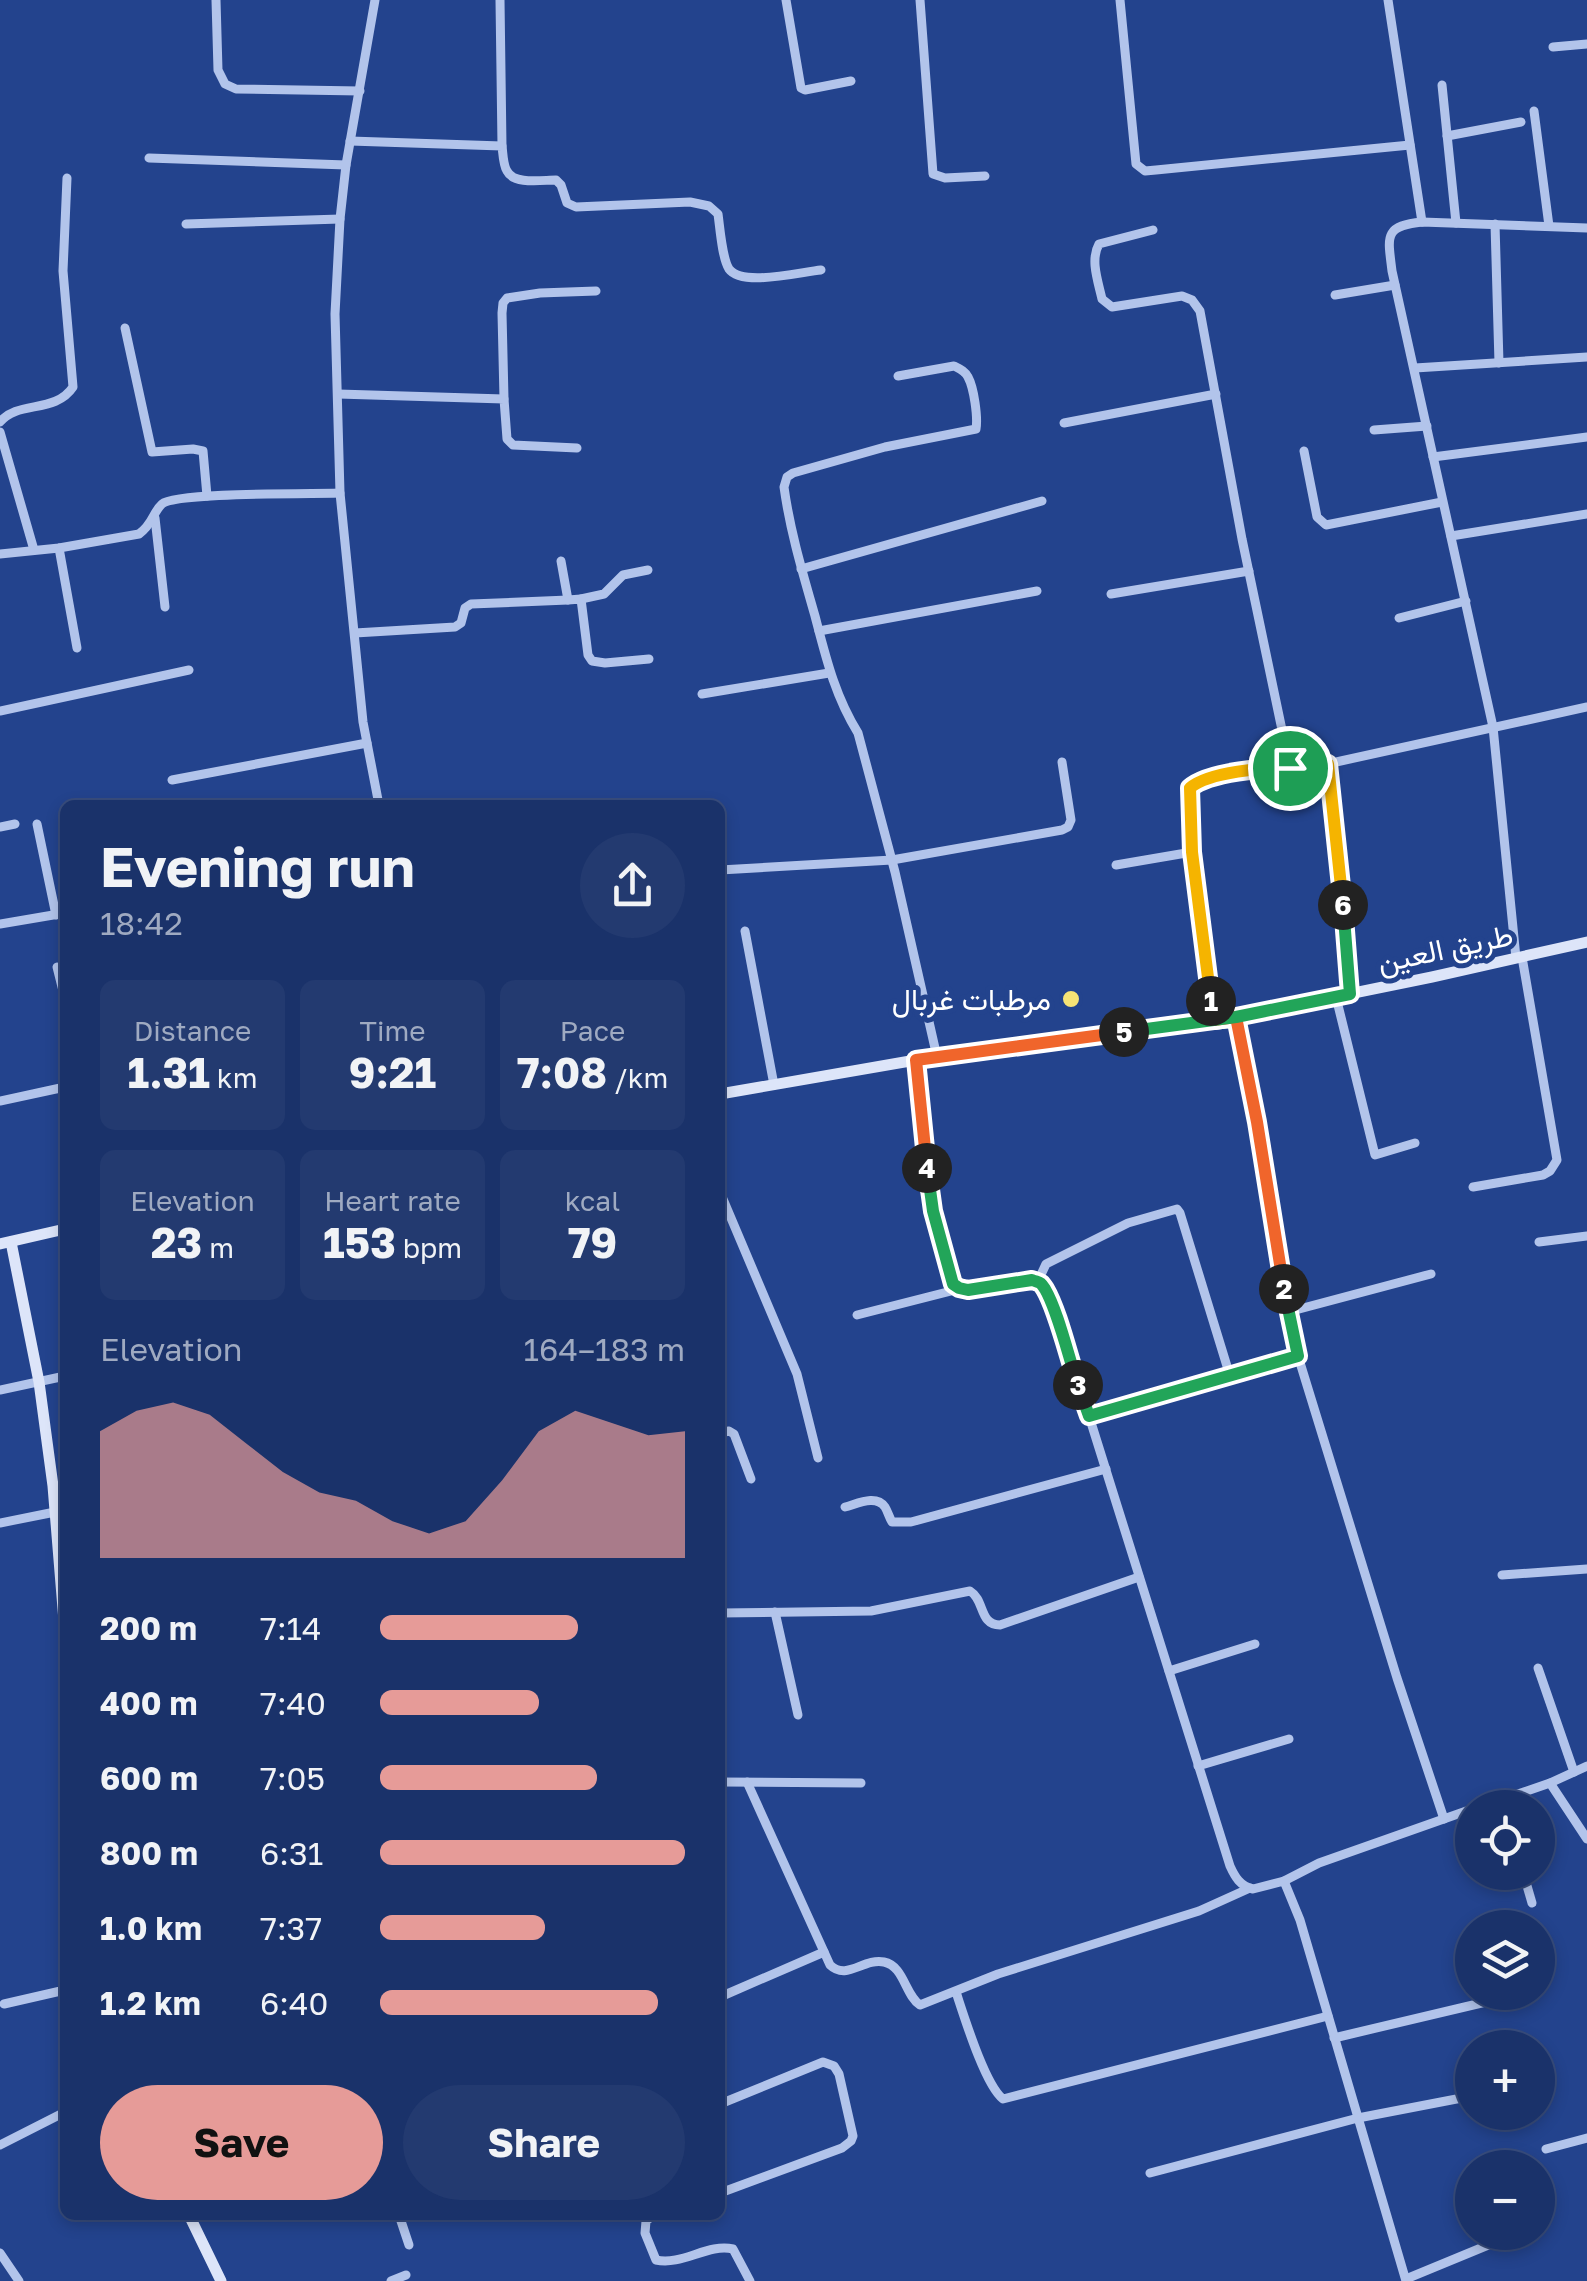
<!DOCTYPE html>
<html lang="en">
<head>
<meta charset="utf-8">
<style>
	body { margin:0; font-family:"Golos Text",Vazirmatn,sans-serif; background:#233a70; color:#f1f3f6; height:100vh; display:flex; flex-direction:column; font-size:38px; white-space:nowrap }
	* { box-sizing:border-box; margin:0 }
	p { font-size:32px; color:#9faac1 }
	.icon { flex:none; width:55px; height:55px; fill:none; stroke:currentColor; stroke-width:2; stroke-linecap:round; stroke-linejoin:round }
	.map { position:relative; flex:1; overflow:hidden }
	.panel { position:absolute; left:60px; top:800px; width:665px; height:1420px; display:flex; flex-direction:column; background:#1a326a; border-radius:15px; box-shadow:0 5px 15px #0003,0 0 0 2px #384d7e }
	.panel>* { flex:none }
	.buttons { position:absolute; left:1455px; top:1790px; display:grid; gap:20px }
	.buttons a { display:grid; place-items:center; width:100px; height:100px; border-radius:50%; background:#1a326a; box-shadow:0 5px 15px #0003,0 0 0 2px #384d7e; font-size:50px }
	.pin { position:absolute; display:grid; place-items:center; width:85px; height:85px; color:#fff; margin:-42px; border:5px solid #fff; border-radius:50%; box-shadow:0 2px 10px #0007 }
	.km { position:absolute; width:50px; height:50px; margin:-25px; border-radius:50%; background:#222; color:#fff; font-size:28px; line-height:50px; text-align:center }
	.round { display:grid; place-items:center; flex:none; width:105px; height:105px; border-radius:52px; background:#233a70 }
	.head { display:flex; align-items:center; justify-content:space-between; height:170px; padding:0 40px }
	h1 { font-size:55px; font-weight:700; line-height:75px }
	.figures { display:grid; grid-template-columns:repeat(3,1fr); gap:15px; height:170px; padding:10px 40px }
	.figures div { display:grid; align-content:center; border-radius:15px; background:#233a70; text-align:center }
	.figures b { font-size:42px; font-weight:700 }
	.figures small { font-size:28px; font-weight:400 }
	.figures p { font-size:28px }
	.chart { height:280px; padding:20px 40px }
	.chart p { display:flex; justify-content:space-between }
	.chart svg { width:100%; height:180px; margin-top:10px; fill:#e69b98; opacity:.7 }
	.cta { display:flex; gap:20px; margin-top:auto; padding:20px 40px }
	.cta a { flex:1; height:115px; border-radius:60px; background:#e69b98; color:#111; font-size:40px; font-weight:700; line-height:115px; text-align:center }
	.cta a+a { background:#233a70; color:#f1f3f6 }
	ul { padding:0 40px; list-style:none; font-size:32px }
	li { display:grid; grid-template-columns:160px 120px 1fr; align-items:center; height:75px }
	li i { height:25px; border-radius:12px; background:#e69b98 }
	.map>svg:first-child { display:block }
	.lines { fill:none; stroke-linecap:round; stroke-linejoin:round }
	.street { stroke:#b2c4eb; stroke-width:9 }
	.secondary { stroke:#dde5f9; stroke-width:11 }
	.split-1-casing { stroke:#fff; stroke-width:20 }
	.split-2-casing { stroke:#fff; stroke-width:20 }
	.split-3-casing { stroke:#fff; stroke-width:20 }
	.split-4-casing { stroke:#fff; stroke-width:20 }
	.split-5-casing { stroke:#fff; stroke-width:20 }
	.split-6-casing { stroke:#fff; stroke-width:20 }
	.split-7-casing { stroke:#fff; stroke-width:20 }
	.split-1 { stroke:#f5b400; stroke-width:12 }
	.split-2 { stroke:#f0652b; stroke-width:12 }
	.split-3 { stroke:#22a559; stroke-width:12 }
	.split-4 { stroke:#22a559; stroke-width:12 }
	.split-5 { stroke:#f0652b; stroke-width:12 }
	.split-6 { stroke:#22a559; stroke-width:12 }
	.split-7 { stroke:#f5b400; stroke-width:12 }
	.poi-dot { fill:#f6e375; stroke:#23438d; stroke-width:4 }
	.labels { text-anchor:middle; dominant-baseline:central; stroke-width:10; stroke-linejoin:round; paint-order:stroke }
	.street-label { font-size:30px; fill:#fff; stroke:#23438d }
	.poi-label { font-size:30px; fill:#fff; stroke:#23438d; text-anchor:end }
</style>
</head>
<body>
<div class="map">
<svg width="1587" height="2281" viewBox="0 0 1587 2281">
	<rect width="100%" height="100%" fill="#23438d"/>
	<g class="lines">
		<!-- street -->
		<g class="street">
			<path d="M 216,0 L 218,70 L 225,84 L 236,89 L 360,91"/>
			<path d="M 375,0 L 346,165 L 340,219 L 335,314 L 340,493 L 363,722 L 379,805"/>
			<path d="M 500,0 L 502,146"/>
			<path d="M 786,0 L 801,88 L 805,90 L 851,81"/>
			<path d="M 920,0 L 933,174 L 945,178 L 985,176"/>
			<path d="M 1120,0 L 1136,164 L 1145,171 L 1156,170 L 1410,145"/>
			<path d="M 1388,0 L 1422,222"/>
			<path d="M 1553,47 L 1587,44"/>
			<path d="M 1442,85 L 1456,223"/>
			<path d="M 1534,111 L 1549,226"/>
			<path d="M 1447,136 L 1521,122"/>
			<path d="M 350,141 L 502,146 C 503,153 503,165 507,171 C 514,185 542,180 556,180 L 561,185 L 567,203 L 576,207 L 690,202 L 709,206 L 718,214 C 720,228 722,258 729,269 C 742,287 800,272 821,270"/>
			<path d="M 149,158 L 346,165"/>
			<path d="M 186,224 L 340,219"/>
			<path d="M 1495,224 L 1499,363"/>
			<path d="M 1153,230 L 1099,244 C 1090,260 1098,281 1102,299 L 1112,307 L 1182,296 L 1192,300 L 1200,311 L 1242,539 L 1290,768 C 1273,767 1203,774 1192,785 C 1180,797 1210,991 1214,1020"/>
			<path d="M 1335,295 L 1395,285"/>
			<path d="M 125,328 L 152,452 L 193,449 L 203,451 L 207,496"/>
			<path d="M 1415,368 L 1587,357"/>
			<path d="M 898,376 L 954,366 C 960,369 965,371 968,377 C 974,388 978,417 976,429 L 885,447 L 793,473 L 787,477 L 784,487 C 790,531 803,574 815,616 C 826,658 835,696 858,733 L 895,872 L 937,1057"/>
			<path d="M 338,394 L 504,399 L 507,439 L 513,445 L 577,448"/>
			<path d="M 504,399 L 502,313 L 503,303 L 507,298 L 540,293 L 596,291"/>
			<path d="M 0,422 C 18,400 55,414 73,387 L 63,271 L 67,178"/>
			<path d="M 1064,423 L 1216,394"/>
			<path d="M 1374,430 L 1427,426"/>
			<path d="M 0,432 L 34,550"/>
			<path d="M 1304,451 L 1317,517 L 1326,525 L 1442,502"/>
			<path d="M 1433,457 L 1587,437"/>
			<path d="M 155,518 L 165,607"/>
			<path d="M 1451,536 L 1587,514"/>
			<path d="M 59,548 L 77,648"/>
			<path d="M 0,554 L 59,548 L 139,534 C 153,524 153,512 162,504 C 176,492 313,494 340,493"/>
			<path d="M 801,569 L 1042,501"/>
			<path d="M 1111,594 L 1249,571"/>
			<path d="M 581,599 L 604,594 L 623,575 L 648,570"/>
			<path d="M 568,600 L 581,599 L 588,655 L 592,661 L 605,663 L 649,659"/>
			<path d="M 1399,618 L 1466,601"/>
			<path d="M 819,631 L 1037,591"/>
			<path d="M 355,633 L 455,627 L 461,623 L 465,608 L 471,604 L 568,600 L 561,561"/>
			<path d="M 702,694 L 829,673"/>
			<path d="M 0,711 L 189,670"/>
			<path d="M 1328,764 L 1351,994"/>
			<path d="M 1290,768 L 1318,766 L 1587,707"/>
			<path d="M 172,780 L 367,743"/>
			<path d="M 37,824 L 56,915"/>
			<path d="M 0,827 L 15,824"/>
			<path d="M 1116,865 L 1192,852"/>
			<path d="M 720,870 L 892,860 L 1062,830 L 1068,827 L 1071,820 L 1062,762"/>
			<path d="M 0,924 L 65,913"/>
			<path d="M 745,931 L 774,1085"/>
			<path d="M 1516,958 L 1493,727 L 1392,271 C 1388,237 1383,226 1422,222 L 1587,228"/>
			<path d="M 57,967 L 65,999"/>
			<path d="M 1336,997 L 1375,1155 L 1415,1143"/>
			<path d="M 1236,1017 L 1257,1122 L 1288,1312 L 1298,1356 L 1397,1678 L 1444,1819"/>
			<path d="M 916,1060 L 923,1137 L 933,1211 L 953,1284 L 969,1291 L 1032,1280 C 1043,1282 1045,1291 1050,1300 L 1089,1416 L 1230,1866 C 1235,1877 1240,1886 1253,1889 L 1284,1881 L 1300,1920 L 1406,2281"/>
			<path d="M 0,1101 L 65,1087"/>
			<path d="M 1473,1187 L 1543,1175 L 1550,1171 L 1557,1160 L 1522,957"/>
			<path d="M 720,1192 L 797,1374 L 818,1458"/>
			<path d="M 1539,1242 L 1587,1236"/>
			<path d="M 1038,1281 L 1046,1264 L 1128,1223 L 1177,1209 L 1180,1213 L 1230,1376"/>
			<path d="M 1288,1312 L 1431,1274"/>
			<path d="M 857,1315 L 959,1289"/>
			<path d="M 0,1390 L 65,1376"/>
			<path d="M 1089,1416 L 1298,1356"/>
			<path d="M 720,1433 L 729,1431 L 734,1434 L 751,1479"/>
			<path d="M 845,1507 C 857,1504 876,1494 885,1507 C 888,1512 889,1517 892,1522 L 911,1522 L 1106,1469"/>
			<path d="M 0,1523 L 55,1512"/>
			<path d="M 1502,1575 L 1587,1569"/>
			<path d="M 775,1612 L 798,1715"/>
			<path d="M 720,1613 L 871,1611 L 970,1591 C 985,1600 979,1625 1000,1625 L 1139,1577"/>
			<path d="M 1538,1668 L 1574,1772"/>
			<path d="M 1169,1671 L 1255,1644"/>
			<path d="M 1198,1766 L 1289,1739"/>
			<path d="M 720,1782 L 861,1783"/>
			<path d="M 747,1782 L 830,1965 C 847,1981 863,1958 884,1962 C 904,1966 905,1995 920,2005 L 998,1974 L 1199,1911 L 1250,1888"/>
			<path d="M 1550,1783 L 1587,1766"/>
			<path d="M 1477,1808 L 1550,1783 L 1587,1839"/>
			<path d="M 1523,1872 L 1532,1903"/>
			<path d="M 1284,1881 L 1319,1863 L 1472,1809"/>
			<path d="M 956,1992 C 964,2016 985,2085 1003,2099 L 1328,2016"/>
			<path d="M 720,1997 L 824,1952"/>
			<path d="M 4,2004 L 65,1990"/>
			<path d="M 1334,2038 L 1490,2001"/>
			<path d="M 1538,2084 L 1548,2082"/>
			<path d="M 720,2104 L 823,2062 L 834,2066 L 839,2074 L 853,2136 L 851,2141 L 842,2148 L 720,2193"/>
			<path d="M 0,2145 L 65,2112"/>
			<path d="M 1546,2149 L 1587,2138"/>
			<path d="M 1150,2173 L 1358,2118 L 1472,2096"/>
			<path d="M 399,2215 L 409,2245"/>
			<path d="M 654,2215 L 646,2221 L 645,2233 L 656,2260 C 682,2266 708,2243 733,2249 L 750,2281"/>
			<path d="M 0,2253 L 19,2281"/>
			<path d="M 1406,2279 L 1498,2241"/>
			<path d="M 391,2281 L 406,2275"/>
		</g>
		<!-- secondary -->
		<g class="secondary">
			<path d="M 720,1094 L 916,1060 L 1236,1017 L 1432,977 L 1587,942"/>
			<path d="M 11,1242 L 39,1382 L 53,1486 L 65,1633"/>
			<path d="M 0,1244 L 65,1229"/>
			<path d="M 189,2215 L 221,2281"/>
		</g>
	</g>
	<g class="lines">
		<defs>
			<path id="split-1" d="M 1211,1001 L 1192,852 L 1190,788 C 1208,772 1266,767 1290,768"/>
			<path id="split-2" d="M 1211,1001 L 1214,1020 L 1236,1017 L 1257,1122 L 1284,1289"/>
			<path id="split-3" d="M 1078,1385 L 1089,1416 L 1298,1356 L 1284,1289"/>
			<path id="split-4" d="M 927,1168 L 933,1211 L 953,1284 L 959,1288 L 968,1290 L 1032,1280 C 1040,1283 1040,1281 1045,1289 C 1058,1311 1069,1359 1078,1385"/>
			<path id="split-5" d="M 927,1168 L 916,1060 L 1124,1032"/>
			<path id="split-6" d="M 1124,1032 L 1236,1017 L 1350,994 L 1343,905"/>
			<path id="split-7" d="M 1290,768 L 1328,764 L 1343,905"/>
		</defs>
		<!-- split-1 casing -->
		<use href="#split-1" class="split-1-casing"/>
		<!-- split-2 casing -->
		<use href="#split-2" class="split-2-casing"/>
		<!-- split-3 casing -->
		<use href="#split-3" class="split-3-casing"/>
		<!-- split-4 casing -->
		<use href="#split-4" class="split-4-casing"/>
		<!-- split-5 casing -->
		<use href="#split-5" class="split-5-casing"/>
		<!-- split-6 casing -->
		<use href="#split-6" class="split-6-casing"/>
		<!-- split-7 casing -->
		<use href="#split-7" class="split-7-casing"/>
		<!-- split-1 -->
		<use href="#split-1" class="split-1"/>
		<!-- split-2 -->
		<use href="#split-2" class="split-2"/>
		<!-- split-3 -->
		<use href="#split-3" class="split-3"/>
		<!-- split-4 -->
		<use href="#split-4" class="split-4"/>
		<!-- split-5 -->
		<use href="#split-5" class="split-5"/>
		<!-- split-6 -->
		<use href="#split-6" class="split-6"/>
		<!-- split-7 -->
		<use href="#split-7" class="split-7"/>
	</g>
	<!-- markers -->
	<circle class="poi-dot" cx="1071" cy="999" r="10"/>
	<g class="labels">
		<!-- street labels -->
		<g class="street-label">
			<text transform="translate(1445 948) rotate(-12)">طريق العين</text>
		</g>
		<!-- poi labels -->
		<g class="poi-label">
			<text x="1051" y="999">مرطبات غربال</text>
		</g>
	</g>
</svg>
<div class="buttons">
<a><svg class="icon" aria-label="locate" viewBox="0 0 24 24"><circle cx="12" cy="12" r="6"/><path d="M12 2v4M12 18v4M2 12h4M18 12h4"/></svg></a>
<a><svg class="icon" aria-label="layers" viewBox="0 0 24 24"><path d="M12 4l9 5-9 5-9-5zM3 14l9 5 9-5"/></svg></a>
<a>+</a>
<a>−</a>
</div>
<div class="pin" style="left:1290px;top:768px;background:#1e9e55"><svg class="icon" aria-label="arrive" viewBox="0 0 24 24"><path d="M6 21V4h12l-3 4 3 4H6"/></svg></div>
<b class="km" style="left:1211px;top:1001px">1</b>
<b class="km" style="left:1284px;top:1289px">2</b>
<b class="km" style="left:1078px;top:1385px">3</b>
<b class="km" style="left:927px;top:1168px">4</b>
<b class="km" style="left:1124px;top:1032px">5</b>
<b class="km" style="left:1343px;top:905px">6</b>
<section class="panel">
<div class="head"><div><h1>Evening run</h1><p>18:42</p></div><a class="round"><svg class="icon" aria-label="share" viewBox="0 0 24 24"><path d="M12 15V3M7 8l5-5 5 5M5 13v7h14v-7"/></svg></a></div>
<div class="figures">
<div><p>Distance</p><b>1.31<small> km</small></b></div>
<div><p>Time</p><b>9:21</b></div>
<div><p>Pace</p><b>7:08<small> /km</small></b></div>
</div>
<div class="figures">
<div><p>Elevation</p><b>23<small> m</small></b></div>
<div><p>Heart rate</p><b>153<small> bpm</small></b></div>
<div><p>kcal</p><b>79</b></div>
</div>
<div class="chart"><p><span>Elevation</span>164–183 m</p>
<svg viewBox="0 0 160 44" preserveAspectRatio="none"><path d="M0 44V13L10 8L20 6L30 9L40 16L50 23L60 28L70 30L80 35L90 38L100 35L110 25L120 13L130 8L140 11L150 14L160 13V44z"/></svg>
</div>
<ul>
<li><b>200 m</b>7:14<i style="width:65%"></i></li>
<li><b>400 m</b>7:40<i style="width:52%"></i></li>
<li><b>600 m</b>7:05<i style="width:71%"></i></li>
<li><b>800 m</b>6:31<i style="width:100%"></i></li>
<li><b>1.0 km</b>7:37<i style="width:54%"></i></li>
<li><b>1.2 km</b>6:40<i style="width:91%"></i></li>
</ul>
<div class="cta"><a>Save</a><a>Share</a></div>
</section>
</div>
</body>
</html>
